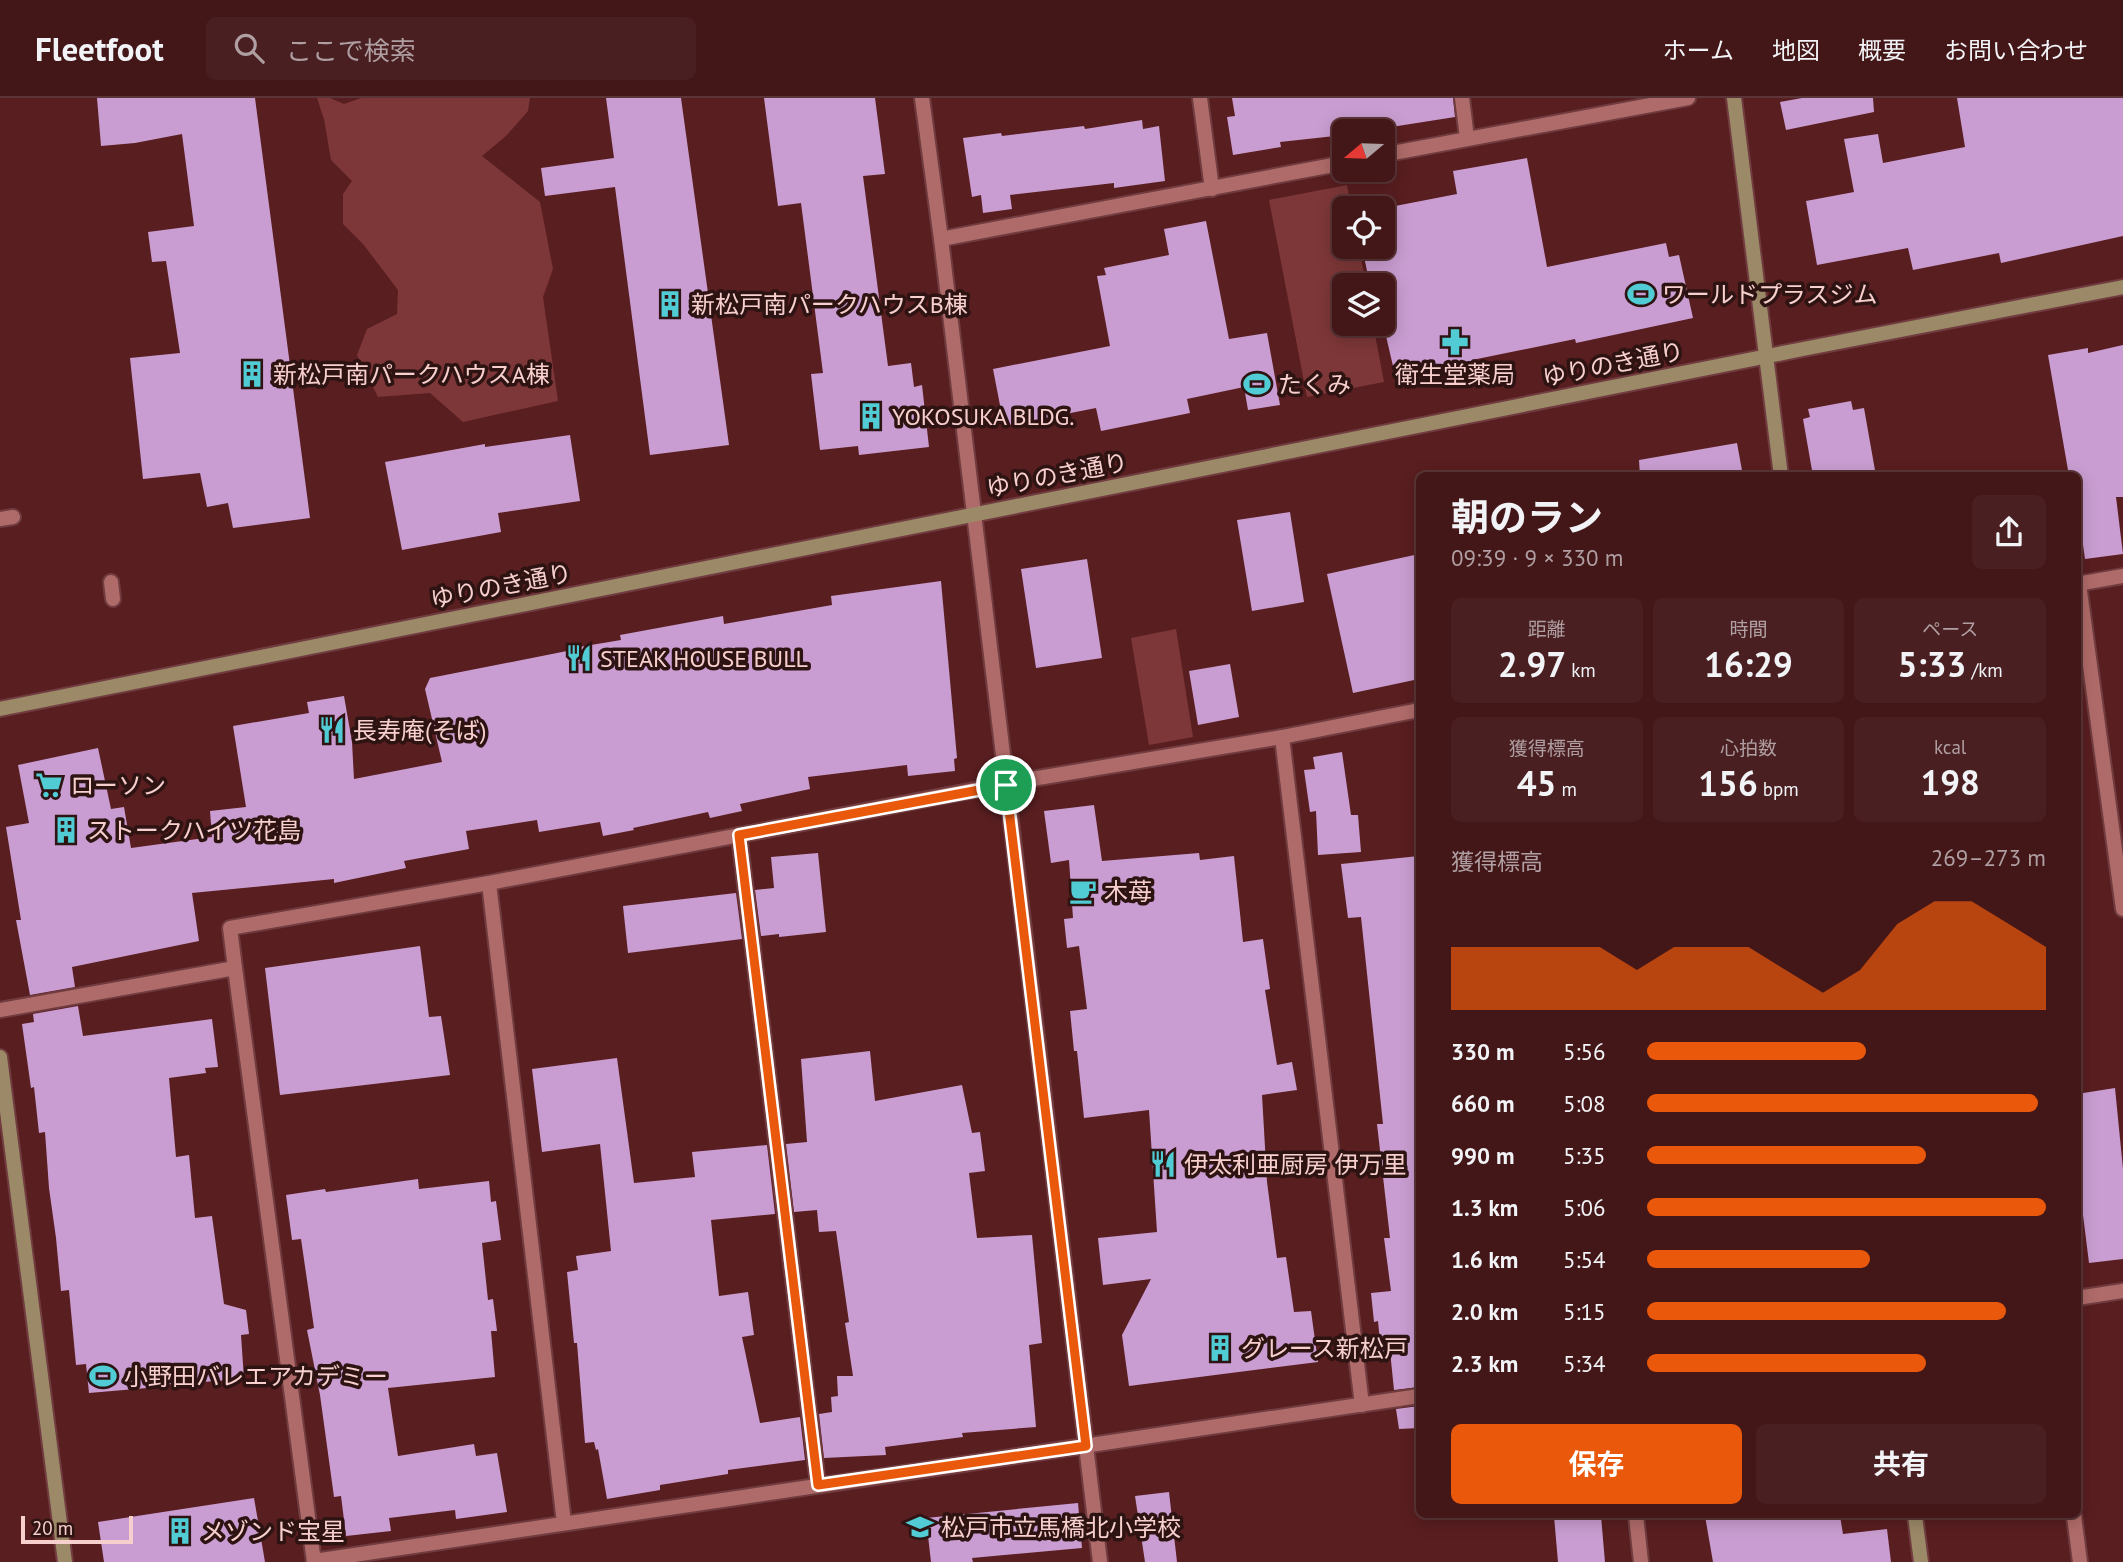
<!DOCTYPE html>
<html lang="ja">
<head>
<meta charset="utf-8">
<style>
	body { margin:0; font-family:"PT Sans","Noto Sans JP",sans-serif; background:#4a1f21; color:#f1f3f6; height:100vh; display:flex; flex-direction:column; font-size:26px; white-space:nowrap }
	* { box-sizing:border-box; margin:0 }
	p { font-size:23px; color:#af9fa2 }
	.icon { flex:none; width:38px; height:38px; fill:none; stroke:currentColor; stroke-width:2; stroke-linecap:round; stroke-linejoin:round }
	.map { position:relative; flex:1; overflow:hidden }
	.drawer { position:absolute; left:1416px; top:374px; width:665px; height:1046px; display:flex; flex-direction:column; background:#431618; border-radius:10px; box-shadow:0 4px 18px #0003,0 0 0 2px #5b3537 }
	.drawer>* { flex:none }
	.needle { width:46px; rotate:251deg }
	.controls { position:absolute; left:1332px; top:21px; display:grid; gap:14px }
	.controls a { display:grid; place-items:center; width:63px; height:63px; border-radius:10px; background:#431618; box-shadow:0 4px 18px #0003,0 0 0 2px #5b3537; font-size:35px }
	.scale { position:absolute; left:21px; bottom:18px; width:112px; box-sizing:border-box; padding-left:7px; border:4px solid #f7d0ce; border-top:0; font-size:19px; line-height:24px; white-space:nowrap; color:#f7d0ce; -webkit-text-stroke:5px #2e1313; paint-order:stroke }
	.pin { position:absolute; display:grid; place-items:center; width:60px; height:60px; color:#fff; margin:-30px; border:4px solid #fff; border-radius:50%; box-shadow:0 2px 7px #0007 }
	.round { display:grid; place-items:center; flex:none; width:74px; height:74px; border-radius:10px; background:#4a1f21 }
	.overview { display:flex; align-items:center; justify-content:space-between; height:119px; padding:0 35px }
	h1 { font-size:38px; font-weight:700; line-height:52px }
	.figures { display:grid; grid-template-columns:repeat(3,1fr); gap:10px; height:119px; padding:7px 35px }
	.figures div { display:grid; align-content:center; border-radius:10px; background:#4a1f21; text-align:center }
	.figures b { font-size:35px; font-weight:700 }
	.figures small { font-size:19px; font-weight:400 }
	.figures p { font-size:19px }
	.chart { height:196px; padding:14px 35px }
	.chart p { display:flex; justify-content:space-between }
	.chart svg { width:100%; height:126px; margin-top:7px; fill:#ea580c; opacity:.7 }
	.button { display:flex; gap:14px; margin-top:auto; padding:14px 35px }
	.button a { flex:1; height:80px; border-radius:10px; background:#ea580c; color:#fff; font-size:28px; font-weight:700; line-height:80px; text-align:center }
	.button a+a { background:#4a1f21; color:#f1f3f6 }
	ul { padding:0 35px; list-style:none; font-size:23px }
	li { display:grid; grid-template-columns:112px 84px 1fr; align-items:center; height:52px }
	li i { height:18px; border-radius:9px; background:#ea580c }
	header { display:flex; align-items:center; gap:42px; box-sizing:border-box; height:98px; padding:0 35px; background:#431618; border-bottom:2px solid #5b3537 }
	header strong { font-size:33px }
	nav { display:flex; gap:38px; margin-inline-start:auto; font-size:24px }
	.search { width:490px; height:63px; background:#4a1f21; display:flex; align-items:center; gap:18px; box-sizing:border-box; padding:0 24px; border-radius:10px; color:#af9fa2; font-size:26px }
	.map>svg:first-child { display:block }
	.green { fill:#7e3738 }
	.building { fill:#c99dd1 }
	.lines { fill:none; stroke-linecap:round; stroke-linejoin:round }
	.lane-casing { stroke:#703c3f; stroke-width:18 }
	.street-casing { stroke:#703c3f; stroke-width:18 }
	.secondary-casing { stroke:#703c3f; stroke-width:18 }
	.lane { stroke:#af6b69; stroke-width:14 }
	.street { stroke:#af6b69; stroke-width:14 }
	.secondary { stroke:#9c8968; stroke-width:14 }
	.route-casing { stroke:#fff; stroke-width:14 }
	.route { stroke:#ea580c; stroke-width:9 }
	.labels { text-anchor:middle; dominant-baseline:central; stroke-width:7; stroke-linejoin:round; paint-order:stroke }
	.poi-label { font-size:24px; fill:#f7d0ce; stroke:#2e1313; text-anchor:start }
	.street-label { font-size:24px; fill:#f7d0ce; stroke:#2e1313 }
</style>
</head>
<body>
<header>
<strong>Fleetfoot</strong>
<div class="search"><svg class="icon" aria-label="search" viewBox="0 0 24 24"><circle cx="10" cy="10" r="6"/><path d="M15 15l6 6"/></svg>ここで検索</div>
<nav><a>ホーム</a><a>地図</a><a>概要</a><a>お問い合わせ</a></nav>
</header>
<div class="map">
<svg width="2123" height="1464" viewBox="0 0 2123 1464">
	<rect width="100%" height="100%" fill="#591e20"/>
	<!-- green -->
	<g class="green">
		<path d="M 317,0 L 330,0 L 344,6 L 361,0 L 530,0 L 528,13 L 506,38 L 482,58 L 540,104 L 553,171 L 543,199 L 558,303 L 463,324 L 430,295 L 378,299 L 357,257 L 367,231 L 397,216 L 398,192 L 363,146 L 343,126 L 343,96 L 352,83 L 331,62 L 324,21 Z"/>
		<path d="M 1347,87 L 1351,110 L 1344,110 L 1344,149 L 1359,149 L 1366,187 L 1344,187 L 1344,226 L 1373,226 L 1384,284 L 1307,299 L 1269,102 Z"/>
		<path d="M 1176,531 L 1193,639 L 1149,647 L 1131,540 Z"/>
	</g>
	<!-- building -->
	<g class="building">
		<path d="M 97,0 L 255,0 L 310,420 L 233,430 L 228,405 L 207,409 L 200,375 L 143,381 L 130,260 L 180,255 L 166,163 L 152,164 L 148,134 L 194,128 L 182,36 L 135,45 L 101,48 Z"/>
		<path d="M 606,0 L 681,0 L 729,347 L 650,357 L 615,89 L 545,98 L 541,70 L 614,60 Z"/>
		<path d="M 764,0 L 875,0 L 885,76 L 863,78 L 888,268 L 911,265 L 914,289 L 922,287 L 929,349 L 859,357 L 858,348 L 820,352 L 811,276 L 823,275 L 801,105 L 778,108 Z"/>
		<path d="M 1232,0 L 1453,0 L 1455,19 L 1366,33 L 1344,33 L 1344,37 L 1280,44 L 1281,49 L 1233,57 L 1227,19 L 1235,18 Z"/>
		<path d="M 1802,0 L 1873,0 L 1874,14 L 1786,32 L 1780,4 Z"/>
		<path d="M 1957,0 L 2123,0 L 2123,138 L 2001,165 L 1999,155 L 1913,172 L 1908,150 L 1817,167 L 1806,103 L 1854,94 L 1844,41 L 1878,36 L 1883,65 L 1965,49 Z"/>
		<path d="M 1142,22 L 1143,31 L 1159,28 L 1165,83 L 1114,90 L 1114,85 L 1010,97 L 1012,111 L 983,115 L 981,97 L 972,99 L 963,40 L 1001,35 L 1002,38 L 1084,28 L 1085,31 Z"/>
		<path d="M 1527,60 L 1547,169 L 1666,145 L 1669,159 L 1679,157 L 1693,220 L 1576,245 L 1575,241 L 1472,262 L 1473,265 L 1396,281 L 1386,238 L 1381,239 L 1378,226 L 1382,226 L 1382,187 L 1370,187 L 1362,149 L 1382,149 L 1382,110 L 1358,109 L 1389,103 L 1390,109 L 1457,96 L 1453,73 Z"/>
		<path d="M 1206,123 L 1229,241 L 1267,235 L 1280,307 L 1248,312 L 1244,289 L 1187,301 L 1190,315 L 1101,333 L 1096,310 L 1004,328 L 993,271 L 1110,248 L 1097,178 L 1106,177 L 1104,170 L 1169,157 L 1164,131 Z"/>
		<path d="M 2123,247 L 2123,399 L 2116,399 L 2123,456 L 2085,461 L 2077,404 L 2077,378 L 2071,378 L 2070,372 L 2068,372 L 2048,257 L 2088,250 L 2088,255 Z"/>
		<path d="M 1851,303 L 1853,312 L 1864,310 L 1876,378 L 1813,378 L 1803,321 L 1810,319 L 1808,311 Z"/>
		<path d="M 570,337 L 580,403 L 498,415 L 501,434 L 402,452 L 385,364 L 485,346 L 485,349 Z"/>
		<path d="M 1737,345 L 1743,378 L 1640,378 L 1639,362 Z"/>
		<path d="M 1290,414 L 1304,504 L 1252,513 L 1237,422 Z"/>
		<path d="M 1419,456 L 1419,581 L 1353,595 L 1327,476 Z"/>
		<path d="M 1087,461 L 1102,560 L 1036,570 L 1021,471 Z"/>
		<path d="M 941,483 L 957,660 L 954,661 L 955,673 L 908,678 L 907,667 L 808,679 L 810,691 L 740,706 L 742,713 L 710,720 L 708,714 L 633,730 L 634,732 L 603,738 L 600,724 L 539,734 L 537,722 L 466,733 L 469,751 L 404,763 L 406,770 L 334,785 L 334,781 L 192,795 L 199,843 L 72,869 L 75,889 L 30,897 L 16,822 L 21,822 L 6,729 L 29,725 L 18,667 L 98,650 L 111,711 L 124,709 L 131,750 L 212,739 L 210,713 L 246,709 L 233,628 L 309,615 L 307,604 L 344,598 L 352,644 L 354,681 L 442,664 L 425,591 L 430,580 L 567,553 L 567,551 L 621,542 L 620,537 L 723,518 L 724,526 L 832,507 L 831,498 Z"/>
		<path d="M 1230,566 L 1239,619 L 1198,627 L 1189,573 Z"/>
		<path d="M 1342,654 L 1351,717 L 1358,717 L 1361,754 L 1318,757 L 1316,713 L 1310,714 L 1304,672 L 1315,671 L 1313,659 Z"/>
		<path d="M 1094,707 L 1102,763 L 1199,755 L 1200,762 L 1234,758 L 1243,844 L 1263,841 L 1270,891 L 1265,892 L 1277,967 L 1292,964 L 1297,992 L 1262,997 L 1267,1084 L 1277,1160 L 1286,1159 L 1294,1214 L 1311,1213 L 1318,1264 L 1129,1288 L 1122,1237 L 1151,1181 L 1103,1187 L 1098,1140 L 1157,1134 L 1149,1012 L 1084,1020 L 1077,953 L 1074,953 L 1070,913 L 1087,911 L 1079,848 L 1067,850 L 1064,821 L 1073,820 L 1069,762 L 1051,765 L 1044,713 Z"/>
		<path d="M 818,755 L 826,834 L 779,839 L 779,836 L 761,838 L 755,792 L 774,790 L 771,759 Z"/>
		<path d="M 1419,758 L 1419,1289 L 1394,1292 L 1390,1253 L 1381,1254 L 1378,1223 L 1374,1224 L 1371,1195 L 1391,1193 L 1384,1140 L 1390,1140 L 1377,1026 L 1383,1026 L 1361,819 L 1348,820 L 1341,766 Z"/>
		<path d="M 736,795 L 742,841 L 628,855 L 623,808 Z"/>
		<path d="M 420,848 L 429,919 L 441,918 L 450,977 L 280,997 L 265,870 Z"/>
		<path d="M 78,908 L 83,938 L 212,921 L 218,969 L 205,970 L 206,975 L 169,980 L 176,1059 L 189,1057 L 195,1120 L 212,1118 L 224,1206 L 246,1212 L 249,1236 L 241,1237 L 244,1281 L 147,1288 L 147,1290 L 89,1295 L 86,1266 L 76,1267 L 69,1192 L 61,1193 L 56,1140 L 49,1090 L 45,1034 L 39,1035 L 34,989 L 31,990 L 22,926 L 34,924 L 33,916 Z"/>
		<path d="M 870,953 L 875,1003 L 962,987 L 972,1035 L 980,1034 L 985,1073 L 969,1075 L 977,1140 L 1032,1137 L 1042,1245 L 1029,1247 L 1036,1329 L 962,1335 L 963,1339 L 885,1349 L 886,1357 L 824,1360 L 819,1316 L 832,1314 L 831,1299 L 838,1298 L 837,1278 L 853,1278 L 845,1225 L 849,1224 L 836,1133 L 819,1134 L 817,1112 L 794,1114 L 786,1046 L 807,1044 L 801,961 Z"/>
		<path d="M 617,960 L 634,1085 L 695,1079 L 692,1054 L 767,1047 L 775,1116 L 711,1122 L 719,1198 L 748,1194 L 754,1237 L 742,1239 L 760,1325 L 800,1319 L 805,1362 L 728,1372 L 728,1376 L 660,1387 L 660,1392 L 607,1401 L 598,1351 L 596,1352 L 594,1344 L 585,1345 L 577,1245 L 574,1245 L 567,1174 L 578,1172 L 576,1158 L 611,1153 L 600,1046 L 542,1054 L 532,971 Z"/>
		<path d="M 2115,990 L 2123,1071 L 2123,1161 L 2089,1165 L 2077,1069 L 2077,996 Z"/>
		<path d="M 418,1081 L 419,1091 L 489,1083 L 491,1104 L 496,1103 L 501,1142 L 482,1145 L 488,1202 L 493,1201 L 497,1233 L 491,1233 L 495,1279 L 388,1290 L 398,1358 L 474,1346 L 476,1358 L 497,1355 L 507,1414 L 456,1421 L 455,1412 L 389,1420 L 391,1433 L 346,1438 L 341,1398 L 334,1399 L 320,1297 L 307,1232 L 314,1230 L 301,1141 L 292,1142 L 286,1097 L 325,1091 L 326,1094 Z"/>
		<path d="M 1419,1308 L 1419,1330 L 1399,1331 L 1396,1311 Z"/>
		<path d="M 1169,1394 L 1177,1464 L 1145,1464 L 1135,1398 Z"/>
		<path d="M 254,1400 L 265,1464 L 104,1464 L 98,1424 Z"/>
		<path d="M 1078,1405 L 1082,1450 L 972,1460 L 973,1464 L 931,1464 L 926,1420 Z"/>
		<path d="M 1554,1418 L 1601,1418 L 1605,1464 L 1558,1464 Z"/>
		<path d="M 1705,1418 L 1840,1418 L 1843,1436 L 1887,1431 L 1891,1464 L 1713,1464 Z"/>
	</g>
	<g class="lines">
		<defs>
			<g id="lane">
				<path d="M 0,421 L 13,419"/>
				<path d="M 111,484 L 113,501"/>
				<path d="M 2074,1418 L 2080,1464"/>
			</g>
			<g id="street">
				<path d="M 922,0 L 941,141 L 1100,1464"/>
				<path d="M 1200,0 L 1212,91"/>
				<path d="M 1462,0 L 1467,40"/>
				<path d="M 1382,57 L 1688,0"/>
				<path d="M 941,141 L 1344,65"/>
				<path d="M 2077,486 L 2123,478"/>
				<path d="M 2079,486 L 2123,811"/>
				<path d="M 1282,639 L 1362,1307"/>
				<path d="M 739,737 L 818,1387"/>
				<path d="M 489,785 L 564,1425"/>
				<path d="M 235,870 L 230,830 L 489,785 L 1032,681 L 1282,639 L 1419,612"/>
				<path d="M 0,912 L 235,870 L 314,1464"/>
				<path d="M 2077,1200 L 2123,1193"/>
				<path d="M 1636,1418 L 1641,1464"/>
				<path d="M 314,1463 L 1419,1298"/>
			</g>
			<g id="secondary">
				<path d="M 1734,0 L 1781,378"/>
				<path d="M 0,611 L 1803,251 L 2123,189"/>
				<path d="M 0,959 L 65,1464"/>
				<path d="M 1915,1418 L 1921,1464"/>
			</g>
		</defs>
		<!-- lane casing -->
		<use href="#lane" class="lane-casing"/>
		<!-- street casing -->
		<use href="#street" class="street-casing"/>
		<!-- secondary casing -->
		<use href="#secondary" class="secondary-casing"/>
		<!-- lane -->
		<use href="#lane" class="lane"/>
		<!-- street -->
		<use href="#street" class="street"/>
		<!-- secondary -->
		<use href="#secondary" class="secondary"/>
	</g>
	<g class="lines">
		<defs>
			<path id="route" d="M 1006,687 L 1086,1348 L 818,1387 L 739,737 Z"/>
		</defs>
		<!-- route casing -->
		<use href="#route" class="route-casing"/>
		<!-- route -->
		<use href="#route" class="route"/>
	</g>
	<!-- icons -->
	<defs>
		<symbol id="stadium-bare" viewBox="-9 -9 18 18"><path d="M0-5a6.5 5 0 1 0 0 10a6.5 5 0 1 0 0-10ZM-3.5-1.8h7v3.6h-7Z" fill="#51ccd4" stroke="#2e1313" stroke-width="2.5" paint-order="stroke"/></symbol>
		<symbol id="building-bare" viewBox="-9 -9 18 18"><path d="M-4-6H4V6H1V3H-1V6H-4ZM-2.5-4.3h1.7v1.8h-1.7ZM.8-4.3h1.7v1.8H.8ZM-2.5-1h1.7V.8h-1.7ZM.8-1h1.7V.8H.8Z" fill="#51ccd4" stroke="#2e1313" stroke-width="2.5" paint-order="stroke"/></symbol>
		<symbol id="pharmacy-bare" viewBox="-9 -9 18 18"><path d="M-2-6h4v4h4v4h-4v4h-4v-4h-4v-4h4Z" fill="#51ccd4" stroke="#2e1313" stroke-width="2.5" paint-order="stroke"/></symbol>
		<symbol id="restaurant-bare" viewBox="-9 -9 18 18"><path d="M-5-6h1v4h1v-4h1v4h1v-4h1v5L-1.5 .5V6h-2V.5L-5-1ZM5-6V6H3V1.5H1.5Q1.5-4 5-6Z" fill="#51ccd4" stroke="#2e1313" stroke-width="2.5" paint-order="stroke"/></symbol>
		<symbol id="supermarket-bare" viewBox="-9 -9 18 18"><path d="M-6-5.5h2.5l.6 2H6L4.5 2H-2.5L-4.4-4H-6ZM-1.5 3.2a1.3 1.3 0 1 0 .1 0ZM3 3.2a1.3 1.3 0 1 0 .1 0Z" fill="#51ccd4" stroke="#2e1313" stroke-width="2.5" paint-order="stroke"/></symbol>
		<symbol id="cafe-bare" viewBox="-9 -9 18 18"><path d="M-5.5-4.5H6V0H3Q3 3.5 0 3.5H-2.5Q-5.5 3.5-5.5 0ZM3-3.2v2h1.7v-2ZM-6 4.5H4V6H-6Z" fill="#51ccd4" stroke="#2e1313" stroke-width="2.5" paint-order="stroke"/></symbol>
		<symbol id="school-bare" viewBox="-9 -9 18 18"><path d="M0-5L7-2L0 1L-7-2ZM-4 1L0 2.5L4 1V4Q0 6-4 4Z" fill="#51ccd4" stroke="#2e1313" stroke-width="2.5" paint-order="stroke"/></symbol>
	</defs>
	<g fill-rule="evenodd">
		<use href="#stadium-bare" x="1622" y="177" width="38" height="38"/>
		<use href="#building-bare" x="651" y="187" width="38" height="38"/>
		<use href="#pharmacy-bare" x="1436" y="225" width="38" height="38"/>
		<use href="#building-bare" x="233" y="257" width="38" height="38"/>
		<use href="#stadium-bare" x="1238" y="267" width="38" height="38"/>
		<use href="#building-bare" x="852" y="299" width="38" height="38"/>
		<use href="#restaurant-bare" x="560" y="541" width="38" height="38"/>
		<use href="#restaurant-bare" x="313" y="613" width="38" height="38"/>
		<use href="#supermarket-bare" x="30" y="668" width="38" height="38"/>
		<use href="#building-bare" x="47" y="713" width="38" height="38"/>
		<use href="#cafe-bare" x="1064" y="774" width="38" height="38"/>
		<use href="#restaurant-bare" x="1144" y="1047" width="38" height="38"/>
		<use href="#building-bare" x="1201" y="1231" width="38" height="38"/>
		<use href="#stadium-bare" x="84" y="1259" width="38" height="38"/>
		<use href="#school-bare" x="901" y="1410" width="38" height="38"/>
		<use href="#building-bare" x="161" y="1414" width="38" height="38"/>
	</g>
	<g class="labels">
		<!-- poi labels -->
		<g class="poi-label">
			<text x="1662" y="196">ワールドプラスジム</text>
			<text x="691" y="206">新松戸南パークハウスB棟</text>
			<text x="273" y="276">新松戸南パークハウスA棟</text>
			<text x="1455" y="276" text-anchor="middle">衛生堂薬局</text>
			<text x="1278" y="286">たくみ</text>
			<text x="892" y="318">YOKOSUKA BLDG.</text>
			<text x="600" y="560">STEAK HOUSE BULL</text>
			<text x="353" y="632">長寿庵(そば)</text>
			<text x="70" y="687">ローソン</text>
			<text x="87" y="732">ストークハイツ花島</text>
			<text x="1104" y="793">木苺</text>
			<text x="1184" y="1066">伊太利亜厨房 伊万里</text>
			<text x="1241" y="1250">グレース新松戸</text>
			<text x="124" y="1278">小野田バレエアカデミー</text>
			<text x="941" y="1429">松戸市立馬橋北小学校</text>
			<text x="201" y="1433">メゾンド宝星</text>
		</g>
		<!-- street labels -->
		<g class="street-label">
			<text transform="translate(1613 266) rotate(-11)">ゆりのき通り</text>
			<text transform="translate(1057 377) rotate(-11)">ゆりのき通り</text>
			<text transform="translate(501 488) rotate(-11)">ゆりのき通り</text>
		</g>
	</g>
</svg>
<div class="controls">
<a><svg class="needle" viewBox="-14 -14 28 28"><path d="M0-13l5 13h-10z" fill="#e53935"/><path d="M0 13l5-13h-10z" fill="#af9fa2"/></svg></a>
<a><svg class="icon" aria-label="locate" viewBox="0 0 24 24"><circle cx="12" cy="12" r="6"/><path d="M12 2v4M12 18v4M2 12h4M18 12h4"/></svg></a>
<a><svg class="icon" aria-label="layers" viewBox="0 0 24 24"><path d="M12 4l9 5-9 5-9-5zM3 14l9 5 9-5"/></svg></a>
</div>
<div class="scale">20 m</div>
<div class="pin" style="left:1006px;top:687px;background:#1e9e55"><svg class="icon" aria-label="arrive" viewBox="0 0 24 24"><path d="M6 21V4h12l-3 4 3 4H6"/></svg></div>
<section class="drawer">
<div class="overview"><div><h1>朝のラン</h1><p>09:39 · 9 × 330 m</p></div><a class="round"><svg class="icon" aria-label="share" viewBox="0 0 24 24"><path d="M12 15V3M7 8l5-5 5 5M5 13v7h14v-7"/></svg></a></div>
<div class="figures">
<div><p>距離</p><b>2.97<small> km</small></b></div>
<div><p>時間</p><b>16:29</b></div>
<div><p>ペース</p><b>5:33<small> /km</small></b></div>
</div>
<div class="figures">
<div><p>獲得標高</p><b>45<small> m</small></b></div>
<div><p>心拍数</p><b>156<small> bpm</small></b></div>
<div><p>kcal</p><b>198</b></div>
</div>
<div class="chart"><p><span>獲得標高</span>269–273 m</p>
<svg viewBox="0 0 160 44" preserveAspectRatio="none"><path d="M0 44V22L10 22L20 22L30 22L40 22L50 30L60 22L70 22L80 22L90 30L100 38L110 30L120 14L130 6L140 6L150 14L160 22V44z"/></svg>
</div>
<ul>
<li><b>330 m</b>5:56<i style="width:55%"></i></li>
<li><b>660 m</b>5:08<i style="width:98%"></i></li>
<li><b>990 m</b>5:35<i style="width:70%"></i></li>
<li><b>1.3 km</b>5:06<i style="width:100%"></i></li>
<li><b>1.6 km</b>5:54<i style="width:56%"></i></li>
<li><b>2.0 km</b>5:15<i style="width:90%"></i></li>
<li><b>2.3 km</b>5:34<i style="width:70%"></i></li>
</ul>
<div class="button"><a>保存</a><a>共有</a></div>
</section>
</div>
</body>
</html>
